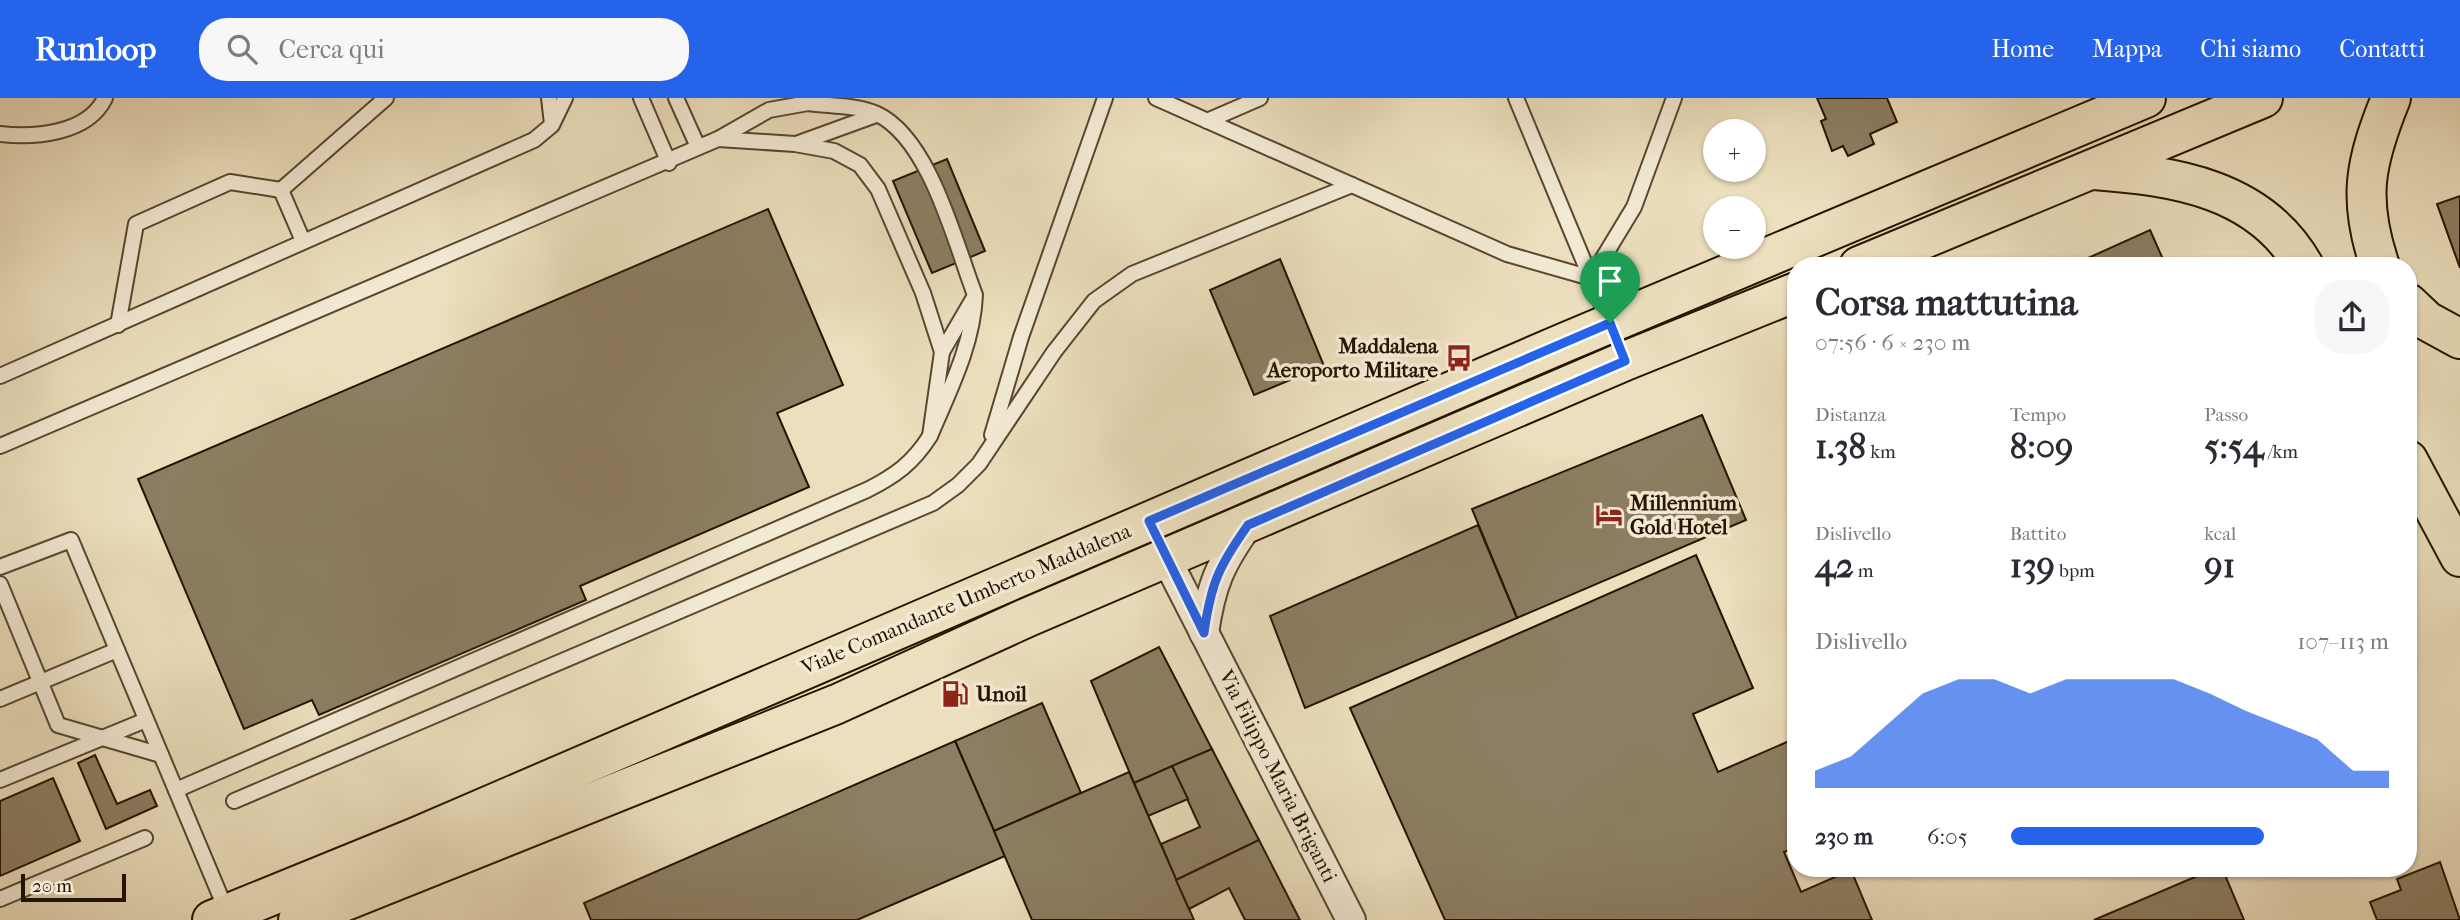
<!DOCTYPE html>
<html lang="it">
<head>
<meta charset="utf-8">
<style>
	body { margin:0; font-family:"IM FELL French Canon",serif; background:#f7f7f7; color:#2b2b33; height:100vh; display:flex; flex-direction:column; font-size:26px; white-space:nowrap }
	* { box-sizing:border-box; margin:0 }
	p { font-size:23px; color:#7c7c81 }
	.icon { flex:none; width:38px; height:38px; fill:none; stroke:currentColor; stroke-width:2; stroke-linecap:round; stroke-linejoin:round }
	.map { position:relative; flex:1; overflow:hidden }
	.panel { position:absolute; left:1787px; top:159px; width:630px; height:620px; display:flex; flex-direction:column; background:#fff; border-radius:28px; box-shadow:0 2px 5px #0004 }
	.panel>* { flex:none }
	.controls { position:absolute; left:1703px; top:21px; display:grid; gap:14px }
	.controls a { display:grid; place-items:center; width:63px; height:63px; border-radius:50%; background:#fff; box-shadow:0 2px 5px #0004; font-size:35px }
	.scale { position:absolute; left:21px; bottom:18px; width:105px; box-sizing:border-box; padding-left:7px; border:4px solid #251400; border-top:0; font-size:19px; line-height:24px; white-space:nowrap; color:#251400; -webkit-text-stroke:5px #f3ead4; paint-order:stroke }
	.pin { position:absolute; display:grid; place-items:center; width:60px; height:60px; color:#fff; margin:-72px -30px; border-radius:50% 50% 50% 0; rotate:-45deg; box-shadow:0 0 7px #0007 }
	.pin .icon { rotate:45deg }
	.round { display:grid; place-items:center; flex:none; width:74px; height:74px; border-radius:28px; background:#f7f7f7 }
	.head { display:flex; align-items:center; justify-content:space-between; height:119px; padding:0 28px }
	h1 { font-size:38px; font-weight:700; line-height:52px }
	.stats { display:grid; grid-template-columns:repeat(3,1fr); gap:10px; height:119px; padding:7px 28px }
	.stats div { display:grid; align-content:center }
	.stats b { font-size:35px; font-weight:700 }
	.stats small { font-size:19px; font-weight:400 }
	.stats p { font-size:19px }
	.chart { height:196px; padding:14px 28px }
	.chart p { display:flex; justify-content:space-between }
	.chart svg { width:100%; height:126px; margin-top:7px; fill:#2563eb; opacity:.7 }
	ul { padding:0 28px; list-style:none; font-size:23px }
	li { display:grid; grid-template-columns:112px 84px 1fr; align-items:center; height:52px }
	li i { height:18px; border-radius:9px; background:#2563eb }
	header { display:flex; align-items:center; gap:42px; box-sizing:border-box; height:98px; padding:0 35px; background:#2563eb; color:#fff }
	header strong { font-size:33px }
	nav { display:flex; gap:38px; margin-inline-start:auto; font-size:24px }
	.search { width:490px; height:63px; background:#f7f7f7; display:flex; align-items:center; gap:18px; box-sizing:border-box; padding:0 24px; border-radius:28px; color:#7c7c81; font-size:26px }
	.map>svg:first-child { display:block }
	.building { fill:#8c7e62; stroke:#251400; stroke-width:2 }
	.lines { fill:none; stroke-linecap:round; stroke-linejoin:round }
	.lane-casing { stroke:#57472f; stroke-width:18 }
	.street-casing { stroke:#57472f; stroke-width:32 }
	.primary-casing { stroke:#251400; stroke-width:42 }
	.highway-casing { stroke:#251400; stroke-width:42 }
	.lane { stroke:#f3ead4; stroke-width:14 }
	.street { stroke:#f3ead4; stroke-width:28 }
	.primary { stroke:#ecdfbd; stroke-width:38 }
	.highway { stroke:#ecdfbd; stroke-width:38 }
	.route-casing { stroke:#fff; stroke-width:14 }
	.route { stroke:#2563eb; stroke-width:9 }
	.labels { text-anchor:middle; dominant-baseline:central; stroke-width:7; stroke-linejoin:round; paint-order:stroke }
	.poi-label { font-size:21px; font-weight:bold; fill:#251400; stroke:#f3ead4; text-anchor:start }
	.street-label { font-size:21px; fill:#251400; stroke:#f3ead4 }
</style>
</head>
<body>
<header>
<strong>Runloop</strong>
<div class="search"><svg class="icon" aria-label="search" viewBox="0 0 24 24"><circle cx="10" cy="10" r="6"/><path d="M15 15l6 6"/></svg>Cerca qui</div>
<nav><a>Home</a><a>Mappa</a><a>Chi siamo</a><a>Contatti</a></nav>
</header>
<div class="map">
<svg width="2460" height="822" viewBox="0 0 2460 822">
	<rect width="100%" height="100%" fill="#ecdfbd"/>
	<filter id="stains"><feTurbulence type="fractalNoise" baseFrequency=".00286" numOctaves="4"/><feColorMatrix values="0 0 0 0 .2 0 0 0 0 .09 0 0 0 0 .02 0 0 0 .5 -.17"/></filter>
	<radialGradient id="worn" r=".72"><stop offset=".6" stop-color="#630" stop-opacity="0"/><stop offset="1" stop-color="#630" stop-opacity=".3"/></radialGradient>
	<!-- building -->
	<g class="building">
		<path d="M 1817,0 L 1887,0 L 1897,24 L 1870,36 L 1874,46 L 1848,58 L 1843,48 L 1832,53 L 1821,23 L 1826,21 Z"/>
		<path d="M 947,61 L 985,153 L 932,175 L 893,83 Z"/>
		<path d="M 2460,98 L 2460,170 L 2437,106 Z"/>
		<path d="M 768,111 L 843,287 L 777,315 L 809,389 L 580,488 L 586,502 L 319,617 L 312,602 L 244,631 L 138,381 Z"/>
		<path d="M 2150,132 L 2166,168 L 2092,168 L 2088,160 Z"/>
		<path d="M 1280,161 L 1324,268 L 1254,297 L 1210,192 Z"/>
		<path d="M 1702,317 L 1746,422 L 1517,520 L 1472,411 Z"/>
		<path d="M 1478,427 L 1517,520 L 1305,610 L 1270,518 Z"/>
		<path d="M 1696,457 L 1753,590 L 1693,616 L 1718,674 L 1796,640 L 1796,749 L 1784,754 L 1801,794 L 1851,772 L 1872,822 L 1445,822 L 1350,610 Z"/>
		<path d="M 1159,549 L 1212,651 L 1134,685 L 1091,583 Z"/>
		<path d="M 1042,605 L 1081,695 L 994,733 L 955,643 Z"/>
		<path d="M 955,643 L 1005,758 L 857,822 L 591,822 L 584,805 Z"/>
		<path d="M 1212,651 L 1259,742 L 1176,782 L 1161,746 L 1200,729 L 1172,668 Z"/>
		<path d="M 95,657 L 117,706 L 150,692 L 157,708 L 106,731 L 78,665 Z"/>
		<path d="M 1172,668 L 1188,701 L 1148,718 L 1134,685 Z"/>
		<path d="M 1129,674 L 1194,822 L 1032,822 L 994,733 Z"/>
		<path d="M 53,680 L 80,743 L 0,778 L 0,703 Z"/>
		<path d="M 1259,742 L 1300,822 L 1245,822 L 1229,790 L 1189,811 L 1176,782 Z"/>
		<path d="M 2440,764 L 2460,822 L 2377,822 L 2370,804 L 2401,792 L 2397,781 Z"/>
		<path d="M 2216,770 L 2222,770 L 2244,822 L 2094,822 Z"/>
	</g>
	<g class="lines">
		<defs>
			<g id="lane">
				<path d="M 549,0 L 552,26"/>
				<path d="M 641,0 L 669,65"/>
				<path d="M 676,0 L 698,49"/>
				<path d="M 1156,0 L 1507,156 L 1591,180 L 1634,109 L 1674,0"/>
				<path d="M 1516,0 L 1609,224"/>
				<path d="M 808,5 C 829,8 858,7 877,16 C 930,41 955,145 975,197 C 973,247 949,293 930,338 L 942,254 L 923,195 L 878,91 L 860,67 L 834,53 L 795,46 L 718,41 L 769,12 Z"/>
				<path d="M 1207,23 L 1260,0"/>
				<path d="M 0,36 C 34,40 88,36 105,0"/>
				<path d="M 796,46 L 876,17"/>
				<path d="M 281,92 L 386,0"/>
				<path d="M 281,92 L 303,143"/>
				<path d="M 118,227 L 136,126 L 230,84 L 281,92"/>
				<path d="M 942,254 L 973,201"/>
				<path d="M 0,278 L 534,42 L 552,27 L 565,0"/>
				<path d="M 992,337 L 1021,239 L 1105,0"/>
				<path d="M 0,348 L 718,41"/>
				<path d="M 0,469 L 71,442 L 227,814"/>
				<path d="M 0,486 L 58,627 L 161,657"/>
				<path d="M 0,601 L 117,552"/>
				<path d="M 0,682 L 146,622"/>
				<path d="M 176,692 L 867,392 C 895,378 913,365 930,338"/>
				<path d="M 234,703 L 933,405 L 958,387 L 979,366 L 1054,254 L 1094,203 L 1132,176 L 1352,87"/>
				<path d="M 0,801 L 145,740"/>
			</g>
			<g id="street">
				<path d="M 1167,462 L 1351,822"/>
				<path d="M 1204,535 C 1211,487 1220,466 1248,427"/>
			</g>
			<g id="primary">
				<path d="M 1859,168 L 2263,0"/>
				<path d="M 212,822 L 416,739 L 1561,246 L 2146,0"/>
				<path d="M 298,822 L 837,606 L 1026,520 L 1625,263 L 1796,194"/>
			</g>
			<g id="highway">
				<path d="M 2094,72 C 2174,78 2260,90 2304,168"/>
				<path d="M 2380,168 C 2357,101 2365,64 2391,0"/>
				<path d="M 2408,205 L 2427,223 L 2460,241"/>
				<path d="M 2408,362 L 2460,459"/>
			</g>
		</defs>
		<!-- lane casing -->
		<use href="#lane" class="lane-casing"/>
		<!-- street casing -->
		<use href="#street" class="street-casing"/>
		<!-- primary casing -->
		<use href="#primary" class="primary-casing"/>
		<!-- highway casing -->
		<use href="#highway" class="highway-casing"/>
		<!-- lane -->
		<use href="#lane" class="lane"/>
		<!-- street -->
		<use href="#street" class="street"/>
		<!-- primary -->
		<use href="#primary" class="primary"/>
		<!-- highway -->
		<use href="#highway" class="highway"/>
	</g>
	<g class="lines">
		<defs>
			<path id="route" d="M 1610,225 L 1625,263 L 1248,427 C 1219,468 1211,485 1204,535 L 1149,423 Z"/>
		</defs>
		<!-- route casing -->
		<use href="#route" class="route-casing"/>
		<!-- route -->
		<use href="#route" class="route"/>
	</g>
	<!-- icons -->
	<defs>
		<symbol id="bus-bare" viewBox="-9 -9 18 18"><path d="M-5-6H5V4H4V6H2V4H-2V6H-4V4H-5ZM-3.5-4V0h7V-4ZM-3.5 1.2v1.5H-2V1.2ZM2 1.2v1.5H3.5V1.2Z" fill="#8f2418" stroke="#f3ead4" stroke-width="2.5" paint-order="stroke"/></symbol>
		<symbol id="hotel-bare" viewBox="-9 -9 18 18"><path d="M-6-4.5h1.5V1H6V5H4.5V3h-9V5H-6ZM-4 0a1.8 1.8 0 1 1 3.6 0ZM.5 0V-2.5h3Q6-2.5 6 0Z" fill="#8f2418" stroke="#f3ead4" stroke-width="2.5" paint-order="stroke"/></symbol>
		<symbol id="fuel-bare" viewBox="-9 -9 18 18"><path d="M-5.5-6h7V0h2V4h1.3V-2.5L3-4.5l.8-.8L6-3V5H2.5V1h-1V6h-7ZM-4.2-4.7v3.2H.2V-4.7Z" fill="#8f2418" stroke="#f3ead4" stroke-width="2.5" paint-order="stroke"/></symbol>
	</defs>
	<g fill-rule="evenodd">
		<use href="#bus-bare" x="1440" y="241" width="38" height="38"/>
		<use href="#hotel-bare" x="1590" y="398" width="38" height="38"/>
		<use href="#fuel-bare" x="936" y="577" width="38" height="38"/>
	</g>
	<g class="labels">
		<!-- poi labels -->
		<g class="poi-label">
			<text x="1438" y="248" text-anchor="end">Maddalena<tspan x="1438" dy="24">Aeroporto Militare</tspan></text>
			<text x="1630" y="405">Millennium<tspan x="1630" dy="24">Gold Hotel</tspan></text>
			<text x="976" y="596">Unoil</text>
		</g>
		<!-- street labels -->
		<g class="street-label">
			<text transform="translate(966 501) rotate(-23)">Viale Comandante Umberto Maddalena</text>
			<text transform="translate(1278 678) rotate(63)">Via Filippo Maria Briganti</text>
		</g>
	</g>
	<rect width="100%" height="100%" filter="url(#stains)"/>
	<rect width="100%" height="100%" fill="url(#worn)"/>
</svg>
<div class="controls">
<a>+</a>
<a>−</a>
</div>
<div class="scale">20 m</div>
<div class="pin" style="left:1610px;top:225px;background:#1e9e55"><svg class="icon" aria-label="arrive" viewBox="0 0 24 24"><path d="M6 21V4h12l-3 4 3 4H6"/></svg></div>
<section class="panel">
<div class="head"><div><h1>Corsa mattutina</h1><p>07:56 · 6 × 230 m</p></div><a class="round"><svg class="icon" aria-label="share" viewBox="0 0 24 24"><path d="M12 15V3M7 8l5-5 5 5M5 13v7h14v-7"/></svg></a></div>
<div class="stats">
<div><p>Distanza</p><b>1.38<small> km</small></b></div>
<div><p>Tempo</p><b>8:09</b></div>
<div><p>Passo</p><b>5:54<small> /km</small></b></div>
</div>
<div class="stats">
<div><p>Dislivello</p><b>42<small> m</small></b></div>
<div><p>Battito</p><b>139<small> bpm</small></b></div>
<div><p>kcal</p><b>91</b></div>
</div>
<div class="chart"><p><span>Dislivello</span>107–113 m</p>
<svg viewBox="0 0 160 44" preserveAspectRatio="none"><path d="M0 44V38L10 33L20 22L30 11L40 6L50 6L60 11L70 6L80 6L90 6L100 6L110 11L120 17L130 22L140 27L150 38L160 38V44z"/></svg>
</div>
<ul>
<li><b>230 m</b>6:05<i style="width:67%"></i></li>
</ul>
</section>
</div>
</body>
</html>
